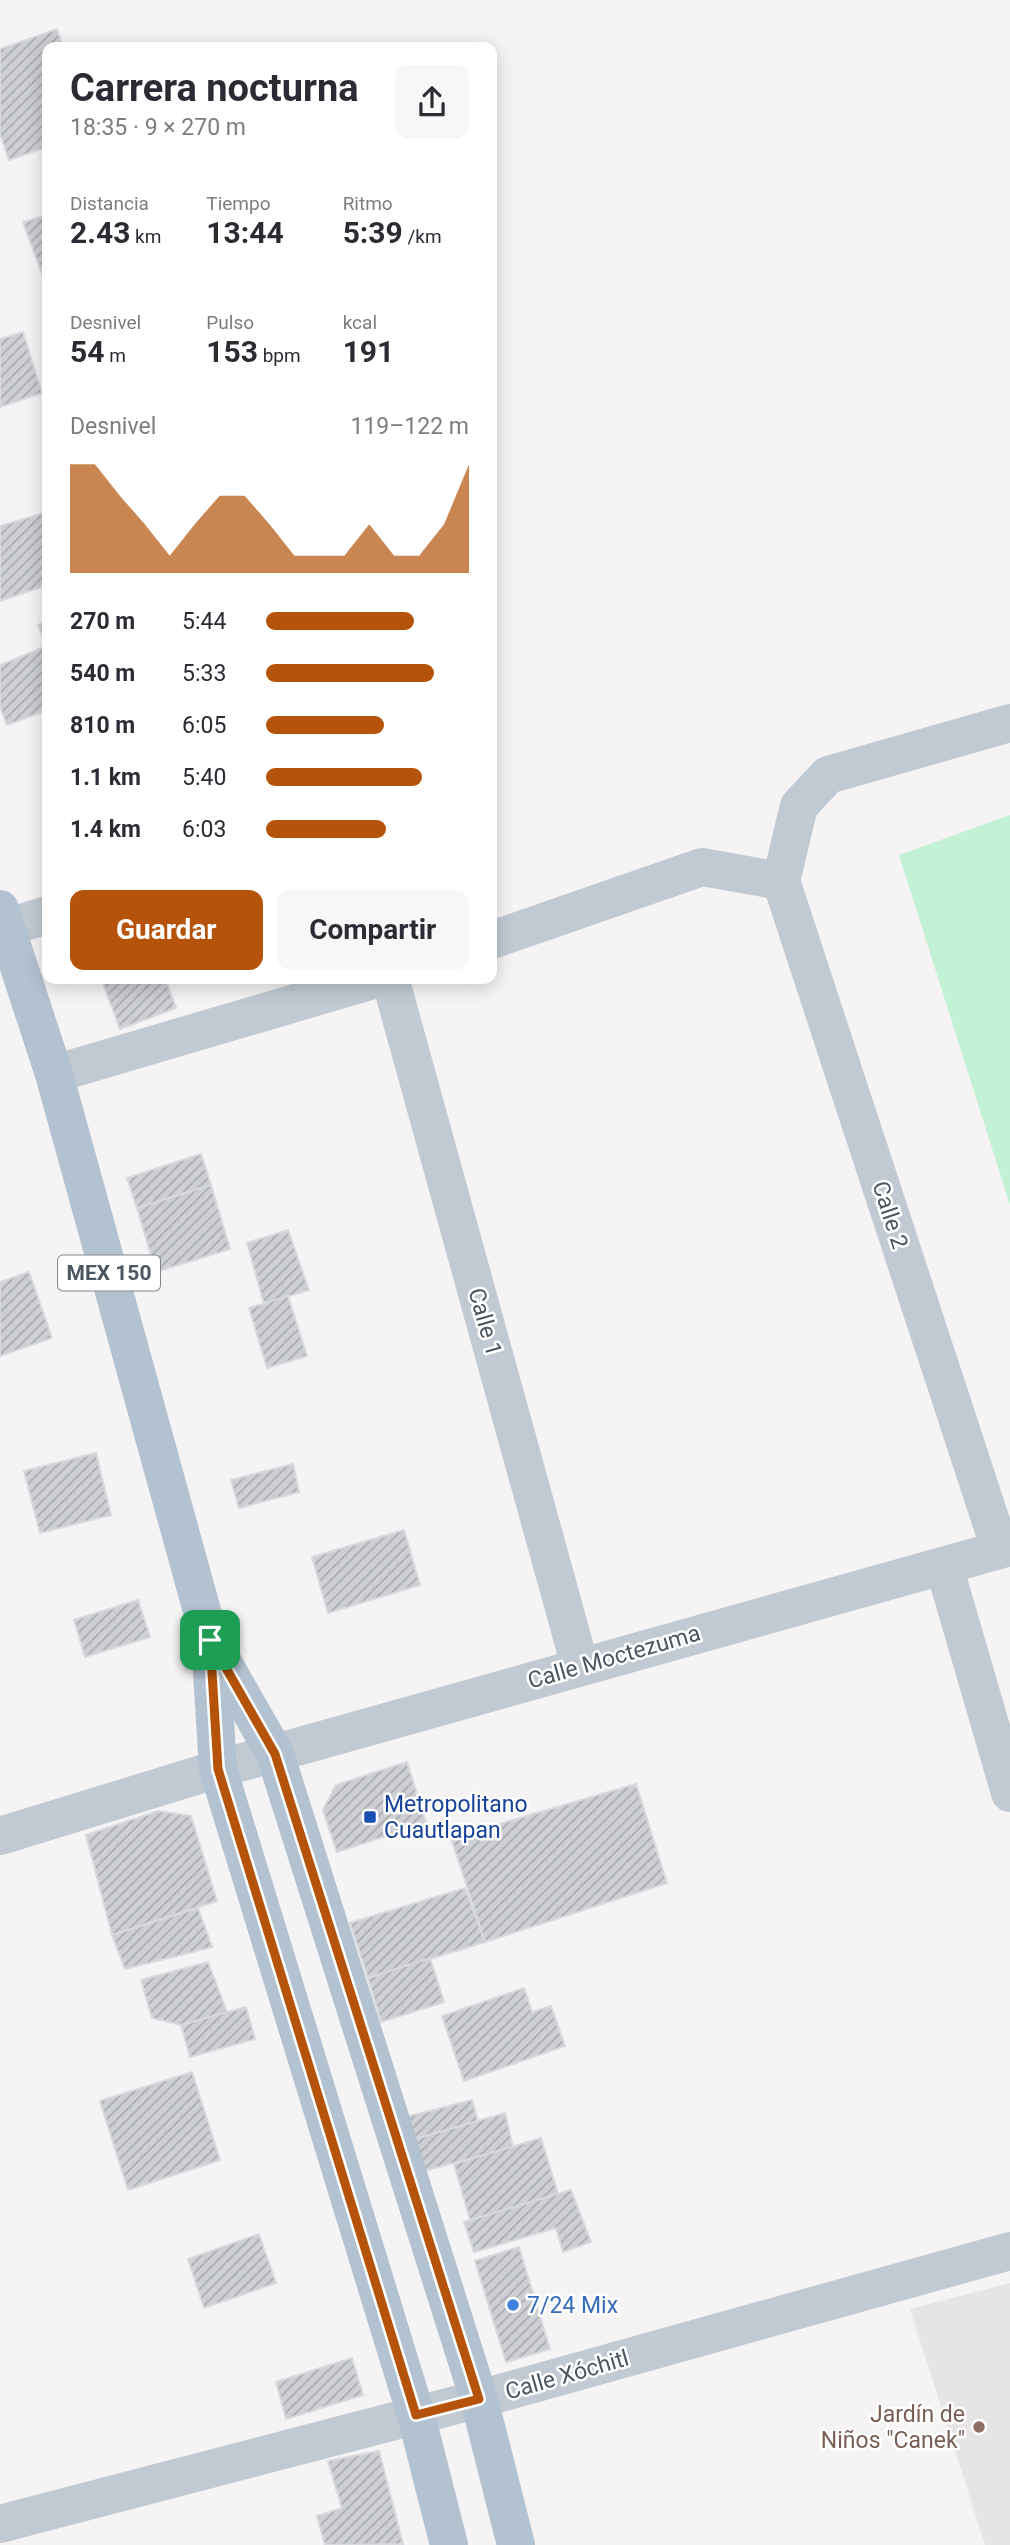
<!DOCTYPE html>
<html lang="es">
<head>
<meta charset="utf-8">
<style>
	body { margin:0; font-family:Roboto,sans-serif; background:#f7f7f7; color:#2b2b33; height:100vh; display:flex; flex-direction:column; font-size:26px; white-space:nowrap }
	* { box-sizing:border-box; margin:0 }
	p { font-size:23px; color:#7c7c81 }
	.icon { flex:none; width:38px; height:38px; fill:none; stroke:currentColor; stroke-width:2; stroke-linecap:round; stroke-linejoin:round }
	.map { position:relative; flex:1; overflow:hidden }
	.side { position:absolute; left:42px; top:42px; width:455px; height:942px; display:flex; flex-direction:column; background:#fff; border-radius:14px; box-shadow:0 4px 18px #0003 }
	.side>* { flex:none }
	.pin { position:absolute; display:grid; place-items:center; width:60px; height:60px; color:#fff; margin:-30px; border-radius:14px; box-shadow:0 4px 10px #0006 }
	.round { display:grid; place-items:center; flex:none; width:74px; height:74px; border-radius:14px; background:#f7f7f7 }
	.headline { display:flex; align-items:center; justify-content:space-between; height:119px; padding:0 28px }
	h1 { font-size:38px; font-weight:700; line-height:52px }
	.stats { display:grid; grid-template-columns:repeat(3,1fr); gap:10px; height:119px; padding:7px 28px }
	.stats div { display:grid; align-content:center }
	.stats b { font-size:30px; font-weight:700 }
	.stats small { font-size:19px; font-weight:400 }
	.stats p { font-size:19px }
	.chart { height:196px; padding:14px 28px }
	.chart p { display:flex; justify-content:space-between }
	.chart svg { width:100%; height:126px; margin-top:7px; fill:#b45309; opacity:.7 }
	.action { display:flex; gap:14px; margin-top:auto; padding:14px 28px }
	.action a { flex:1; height:80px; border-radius:14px; background:#b45309; color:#fff; font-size:28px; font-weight:700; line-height:80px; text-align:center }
	.action a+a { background:#f7f7f7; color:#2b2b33 }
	ul { padding:0 28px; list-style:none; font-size:23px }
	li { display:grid; grid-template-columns:112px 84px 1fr; align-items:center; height:52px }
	li i { height:18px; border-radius:9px; background:#b45309 }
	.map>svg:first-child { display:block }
	.education { fill:#e6e4e5 }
	.pitch { fill:#c3f1d5 }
	.building { fill:url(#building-hatch); stroke:#d7d9de; stroke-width:2 }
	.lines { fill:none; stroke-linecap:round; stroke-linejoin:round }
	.minor { stroke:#c1cad2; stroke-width:38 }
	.major { stroke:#b3c2d1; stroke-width:38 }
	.route-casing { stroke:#fff; stroke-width:14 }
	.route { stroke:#b45309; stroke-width:9 }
	.transit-dot { fill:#1a4fb4; stroke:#fff; stroke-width:2.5 }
	.shop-dot { fill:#3f7fe0; stroke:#fff; stroke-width:2.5 }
	.education-dot { fill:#8d6e63; stroke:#fff; stroke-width:2.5 }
	.labels { text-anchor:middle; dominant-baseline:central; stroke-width:5; stroke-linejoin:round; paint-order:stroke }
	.shield { fill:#fff; stroke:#808990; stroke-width:2 }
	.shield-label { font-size:21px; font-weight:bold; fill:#4a5661 }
	.street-label { font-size:23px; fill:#4a5661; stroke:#fff }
	.transit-label { font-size:23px; fill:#164399; stroke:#fff; text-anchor:start }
	.shop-label { font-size:23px; fill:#366cbe; stroke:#fff; text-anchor:start }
	.education-label { font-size:23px; fill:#785e54; stroke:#fff; text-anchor:end }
</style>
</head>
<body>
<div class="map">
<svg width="1010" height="2545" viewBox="0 0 1010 2545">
	<defs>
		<pattern id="building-hatch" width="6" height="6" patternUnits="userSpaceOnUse" patternTransform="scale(1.75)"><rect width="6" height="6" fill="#cdcfd5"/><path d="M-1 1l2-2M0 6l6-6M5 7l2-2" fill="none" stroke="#a8abb0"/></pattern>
	</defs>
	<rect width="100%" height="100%" fill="#f5f3f3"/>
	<!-- education -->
	<path class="education" d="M 1010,2283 L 1010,2545 L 985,2545 L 910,2309 Z"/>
	<!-- pitch -->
	<path class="pitch" d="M 1010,815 L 1010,1205 L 899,855 Z"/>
	<!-- building -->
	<g class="building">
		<path d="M 57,29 L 63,47 L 47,47 L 47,147 L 9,160 L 0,134 L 0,49 Z"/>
		<path d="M 47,215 L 47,278 L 44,279 L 23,222 Z"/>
		<path d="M 23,332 L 42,393 L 0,407 L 0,339 Z"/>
		<path d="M 47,512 L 47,585 L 0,601 L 0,526 Z"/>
		<path d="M 47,621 L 47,710 L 7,725 L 0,707 L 0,665 L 47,646 L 38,625 Z"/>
		<path d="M 101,978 L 165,978 L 176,1008 L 120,1029 Z"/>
		<path d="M 201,1154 L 211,1185 L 137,1208 L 127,1178 Z"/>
		<path d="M 211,1185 L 230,1249 L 156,1272 L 137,1208 Z"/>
		<path d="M 288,1230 L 309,1290 L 264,1304 L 247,1243 Z"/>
		<path d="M 29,1272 L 52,1338 L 0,1356 L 0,1282 Z"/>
		<path d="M 288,1296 L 307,1356 L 267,1368 L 249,1308 Z"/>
		<path d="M 96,1453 L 111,1515 L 40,1533 L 24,1471 Z"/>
		<path d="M 293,1464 L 299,1492 L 239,1508 L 231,1480 Z"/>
		<path d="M 404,1530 L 420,1585 L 328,1613 L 312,1557 Z"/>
		<path d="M 138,1600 L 150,1637 L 85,1657 L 74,1620 Z"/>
		<path d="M 407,1762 L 426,1823 L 337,1852 L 323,1810 L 336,1785 Z"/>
		<path d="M 636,1784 L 667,1883 L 485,1942 L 451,1838 Z"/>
		<path d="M 158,1811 L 191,1816 L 217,1901 L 112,1935 L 86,1835 Z"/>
		<path d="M 465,1888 L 485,1942 L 368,1978 L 350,1923 Z"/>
		<path d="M 198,1908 L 212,1947 L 125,1969 L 112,1935 Z"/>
		<path d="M 430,1958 L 444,2002 L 381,2022 L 368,1978 Z"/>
		<path d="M 208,1962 L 227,2012 L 181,2025 L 152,2018 L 141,1980 Z"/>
		<path d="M 524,1988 L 532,2012 L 551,2006 L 565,2046 L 464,2081 L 442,2016 Z"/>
		<path d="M 246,2007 L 255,2039 L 190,2057 L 181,2025 Z"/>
		<path d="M 192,2072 L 220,2160 L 128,2190 L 100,2101 Z"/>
		<path d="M 472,2100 L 478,2121 L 412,2140 L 406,2117 Z"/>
		<path d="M 505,2113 L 513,2147 L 420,2172 L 412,2140 Z"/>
		<path d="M 541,2138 L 558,2194 L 470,2220 L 454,2164 Z"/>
		<path d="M 571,2190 L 591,2242 L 563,2252 L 556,2228 L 474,2252 L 464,2222 Z"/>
		<path d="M 259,2234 L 276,2283 L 204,2308 L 188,2259 Z"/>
		<path d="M 519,2247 L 550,2349 L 506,2362 L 475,2261 Z"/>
		<path d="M 352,2358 L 363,2395 L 286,2419 L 276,2382 Z"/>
		<path d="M 379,2451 L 403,2544 L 325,2545 L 317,2516 L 342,2508 L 328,2461 Z"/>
	</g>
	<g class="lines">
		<!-- minor -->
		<g class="minor">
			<path d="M 781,881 L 1000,1549"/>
			<path d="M 5,928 L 47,915"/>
			<path d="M 492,940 L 702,867 L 781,881 L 799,806 L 828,775 L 1010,723"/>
			<path d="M 390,978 L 580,1666"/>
			<path d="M 54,1074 L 380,978"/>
			<path d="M 944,1566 L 1010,1793"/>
			<path d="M 0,1836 L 218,1769 L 1010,1547"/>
			<path d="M 0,2524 L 479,2399 L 1010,2251"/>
		</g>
		<!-- major -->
		<g class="major">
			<path d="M 0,909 L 54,1074 L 210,1640 L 218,1769 L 416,2415 L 449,2545"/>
			<path d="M 214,1647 L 275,1754 L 479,2399 L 516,2545"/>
		</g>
	</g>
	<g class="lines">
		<defs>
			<path id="route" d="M 210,1640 L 275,1754 L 479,2399 L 416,2415 L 218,1769 Z"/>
		</defs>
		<!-- route casing -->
		<use href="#route" class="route-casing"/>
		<!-- route -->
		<use href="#route" class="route"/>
	</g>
	<!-- markers -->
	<rect class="transit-dot" x="363" y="1810" width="14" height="14" rx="3.5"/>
	<circle class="shop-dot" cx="513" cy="2305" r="7"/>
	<circle class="education-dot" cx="979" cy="2427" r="7"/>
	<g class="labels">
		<!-- shield labels -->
		<rect class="shield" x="58" y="1255.5" width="102" height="35" rx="5"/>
		<g class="shield-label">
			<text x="109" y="1273">MEX 150</text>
		</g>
		<!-- street labels -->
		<g class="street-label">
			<text transform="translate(890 1215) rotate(72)">Calle 2</text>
			<text transform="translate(485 1322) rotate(74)">Calle 1</text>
			<text transform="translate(614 1657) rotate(-16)">Calle Moctezuma</text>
			<text transform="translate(567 2375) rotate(-16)">Calle Xóchitl</text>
		</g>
		<!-- transit labels -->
		<g class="transit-label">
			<text x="384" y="1804">Metropolitano<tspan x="384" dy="26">Cuautlapan</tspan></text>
		</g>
		<!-- shop labels -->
		<g class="shop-label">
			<text x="527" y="2305">7/24 Mix</text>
		</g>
		<!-- education labels -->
		<g class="education-label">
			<text x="965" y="2414">Jardín de<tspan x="965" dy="26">Niños "Canek"</tspan></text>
		</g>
	</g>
</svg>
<div class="pin" style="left:210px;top:1640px;background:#1e9e55"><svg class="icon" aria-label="arrive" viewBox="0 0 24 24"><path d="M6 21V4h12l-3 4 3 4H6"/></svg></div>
<section class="side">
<div class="headline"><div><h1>Carrera nocturna</h1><p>18:35 · 9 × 270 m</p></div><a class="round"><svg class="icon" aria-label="share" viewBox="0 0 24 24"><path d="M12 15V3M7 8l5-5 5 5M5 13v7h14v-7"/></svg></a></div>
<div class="stats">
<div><p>Distancia</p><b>2.43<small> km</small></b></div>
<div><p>Tiempo</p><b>13:44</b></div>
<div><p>Ritmo</p><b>5:39<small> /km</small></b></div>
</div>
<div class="stats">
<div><p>Desnivel</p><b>54<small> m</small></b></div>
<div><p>Pulso</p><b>153<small> bpm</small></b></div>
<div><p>kcal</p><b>191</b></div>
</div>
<div class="chart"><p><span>Desnivel</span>119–122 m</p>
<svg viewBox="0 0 160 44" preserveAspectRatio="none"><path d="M0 44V6L10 6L20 17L30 27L40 38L50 27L60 17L70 17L80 27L90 38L100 38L110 38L120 27L130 38L140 38L150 27L160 6V44z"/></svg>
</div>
<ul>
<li><b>270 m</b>5:44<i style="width:73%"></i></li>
<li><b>540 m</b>5:33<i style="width:83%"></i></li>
<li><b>810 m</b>6:05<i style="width:58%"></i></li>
<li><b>1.1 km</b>5:40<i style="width:77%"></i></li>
<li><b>1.4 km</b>6:03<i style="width:59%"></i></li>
</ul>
<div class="action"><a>Guardar</a><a>Compartir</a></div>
</section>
</div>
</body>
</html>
